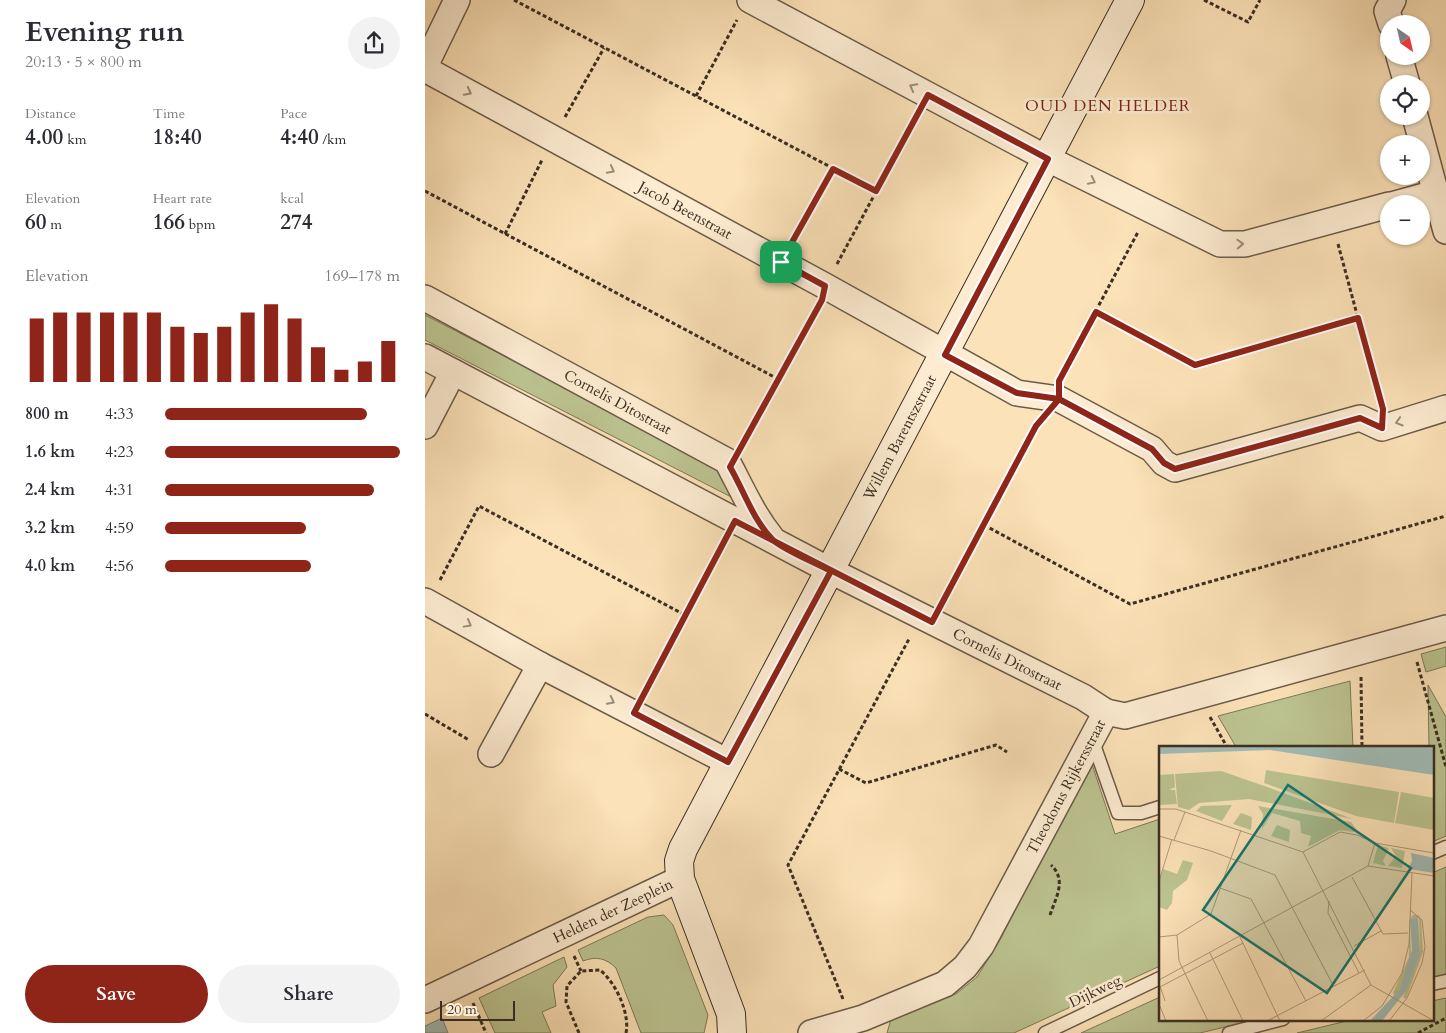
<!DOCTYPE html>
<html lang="en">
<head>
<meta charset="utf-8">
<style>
	body { margin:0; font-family:Cardo,serif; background:#f2f2f3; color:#2b2b33; height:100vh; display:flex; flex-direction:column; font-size:19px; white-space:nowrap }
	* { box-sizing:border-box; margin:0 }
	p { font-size:16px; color:#7c7c81 }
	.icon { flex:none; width:28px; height:28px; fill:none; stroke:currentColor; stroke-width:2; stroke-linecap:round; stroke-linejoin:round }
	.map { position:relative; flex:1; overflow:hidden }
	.sheet { display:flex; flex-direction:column; background:#fff; width:425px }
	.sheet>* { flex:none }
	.needle { width:32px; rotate:146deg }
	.buttons { position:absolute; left:955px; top:15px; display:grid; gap:10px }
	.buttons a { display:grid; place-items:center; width:50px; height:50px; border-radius:50%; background:#fff; box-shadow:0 1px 4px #0004; font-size:25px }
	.scale { position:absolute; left:15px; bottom:12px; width:75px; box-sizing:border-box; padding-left:5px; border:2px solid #3b2e23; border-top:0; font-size:14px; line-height:18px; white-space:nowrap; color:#3b2e23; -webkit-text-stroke:4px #fdecd1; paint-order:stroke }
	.pin { position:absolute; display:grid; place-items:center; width:42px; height:42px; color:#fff; margin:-21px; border-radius:10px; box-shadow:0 2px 8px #0006 }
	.round { display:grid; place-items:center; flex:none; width:52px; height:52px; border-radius:26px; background:#f2f2f3 }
	.headline { display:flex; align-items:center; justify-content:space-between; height:85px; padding:0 25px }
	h1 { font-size:28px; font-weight:600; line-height:38px }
	.figures { display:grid; grid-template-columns:repeat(3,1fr); gap:8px; height:85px; padding:5px 25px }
	.figures div { display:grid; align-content:center }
	.figures b { font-size:21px; font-weight:600 }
	.figures small { font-size:14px; font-weight:400 }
	.figures p { font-size:14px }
	.chart { height:140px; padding:10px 25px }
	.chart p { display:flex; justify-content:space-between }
	.chart svg { width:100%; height:90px; margin-top:5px; stroke:#8f2418; stroke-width:6 }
	.cta { display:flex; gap:10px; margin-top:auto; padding:10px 25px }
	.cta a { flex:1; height:58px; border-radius:30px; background:#8f2418; color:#fff; font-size:20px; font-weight:600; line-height:58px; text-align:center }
	.cta a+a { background:#f2f2f3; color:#2b2b33 }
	ul { padding:0 25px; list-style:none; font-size:16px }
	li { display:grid; grid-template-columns:80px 60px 1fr; align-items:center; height:38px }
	li i { height:12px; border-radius:6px; background:#8f2418 }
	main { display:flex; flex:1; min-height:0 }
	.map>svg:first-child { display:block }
	.green { fill:#bcc491; stroke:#7c795a }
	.water { fill:#a1bcb6; stroke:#78837b }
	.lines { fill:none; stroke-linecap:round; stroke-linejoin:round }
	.lane-casing { stroke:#6b5b48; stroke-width:15 }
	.street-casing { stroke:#6b5b48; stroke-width:28 }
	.secondary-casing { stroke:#3b2e23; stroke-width:30 }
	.path { stroke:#3b2e23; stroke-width:3; stroke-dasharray:4 2.5; stroke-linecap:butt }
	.lane { stroke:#fdecd1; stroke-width:12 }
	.street { stroke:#fdecd1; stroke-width:25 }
	.secondary { stroke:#fdecd1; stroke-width:28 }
	.oneway { stroke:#9c8d7a }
	.route-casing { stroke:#fff; stroke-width:10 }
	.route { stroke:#8f2418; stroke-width:6 }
	.labels { text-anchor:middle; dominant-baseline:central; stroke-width:5; stroke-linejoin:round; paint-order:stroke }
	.street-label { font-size:15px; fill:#3b2e23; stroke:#fdecd1 }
	.neighbourhood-label { font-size:16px; letter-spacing:1px; fill:#7a1f14; stroke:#fdecd1 }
	.inset-road { fill:none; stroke:#af9a7c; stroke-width:1 }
	.view { fill:#0f766e; fill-opacity:0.15; stroke:#0f766e; stroke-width:2.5 }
	.inset-edge { fill:none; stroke:#3b2e23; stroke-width:2.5 }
</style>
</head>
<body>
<main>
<section class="sheet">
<div class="headline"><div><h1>Evening run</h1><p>20:13 · 5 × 800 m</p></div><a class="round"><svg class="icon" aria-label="share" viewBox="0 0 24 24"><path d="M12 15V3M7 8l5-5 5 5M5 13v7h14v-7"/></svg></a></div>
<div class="figures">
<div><p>Distance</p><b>4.00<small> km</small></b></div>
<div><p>Time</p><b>18:40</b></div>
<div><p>Pace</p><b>4:40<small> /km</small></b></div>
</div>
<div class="figures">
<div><p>Elevation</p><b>60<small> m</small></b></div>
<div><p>Heart rate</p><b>166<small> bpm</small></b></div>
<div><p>kcal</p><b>274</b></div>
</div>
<div class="chart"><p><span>Elevation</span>169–178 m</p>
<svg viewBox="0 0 160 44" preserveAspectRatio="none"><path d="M5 44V13M15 44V10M25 44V10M35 44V10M45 44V10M55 44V10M65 44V17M75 44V20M85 44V17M95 44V10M105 44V6M115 44V13M125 44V27M135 44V38M145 44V34M155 44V24"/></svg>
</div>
<ul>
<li><b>800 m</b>4:33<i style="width:86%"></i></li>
<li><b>1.6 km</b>4:23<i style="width:100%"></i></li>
<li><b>2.4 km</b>4:31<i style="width:89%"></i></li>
<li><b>3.2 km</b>4:59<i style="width:60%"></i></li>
<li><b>4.0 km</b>4:56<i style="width:62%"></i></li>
</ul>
<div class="cta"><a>Save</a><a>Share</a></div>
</section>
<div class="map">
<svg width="1021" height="1033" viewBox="0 0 1021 1033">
	<rect width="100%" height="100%" fill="#fce2b8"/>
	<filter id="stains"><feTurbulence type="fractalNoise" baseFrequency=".004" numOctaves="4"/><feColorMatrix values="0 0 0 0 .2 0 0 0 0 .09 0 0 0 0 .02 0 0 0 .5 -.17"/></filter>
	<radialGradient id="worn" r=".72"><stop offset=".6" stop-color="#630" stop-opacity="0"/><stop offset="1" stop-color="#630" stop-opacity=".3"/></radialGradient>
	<!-- green -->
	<g class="green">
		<path d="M 0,315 L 295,468 L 316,502 L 0,340 Z"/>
		<path d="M 1021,647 L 1021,666 L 1001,672 L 996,654 Z"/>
		<path d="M 925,681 L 928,747 L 811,747 L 793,716 Z"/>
		<path d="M 1003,685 L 1021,717 L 1021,836 L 1007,842 L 1007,747 L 1004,747 Z"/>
		<path d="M 666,761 L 690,834 L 735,819 L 735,966 L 589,1033 L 462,1033 L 466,1019 L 531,994 L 552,977 L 575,940 Z"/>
		<path d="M 1021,867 L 1021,974 L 1007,978 L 1007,873 Z"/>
		<path d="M 239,915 L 248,925 L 283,1015 L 279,1033 L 216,1033 L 191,968 C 181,958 171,956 158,961 L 153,950 L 223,917 Z"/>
		<path d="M 139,957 L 142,967 L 128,985 L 131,1006 L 117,1012 L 126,1033 L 70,1033 L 54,998 Z"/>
		<path d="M 735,997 L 735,1019 L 833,1019 L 775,1033 L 656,1033 Z"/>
		<path d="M 1021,998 L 1021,1033 L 872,1033 L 930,1019 L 1007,1019 L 1007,1001 Z"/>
	</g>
	<!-- water -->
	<path class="water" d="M 17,1018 L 23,1033 L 0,1033 L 0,1026 Z"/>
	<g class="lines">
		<defs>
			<g id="lane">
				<path d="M 667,739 L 693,813 L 716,813 L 735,807"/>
				<path d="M 1007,853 L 1021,847"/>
				<path d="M 1007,984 L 1021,981"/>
				<path d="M 620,1033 L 735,978"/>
				<path d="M 804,1033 L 858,1019"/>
			</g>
			<g id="street">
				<path d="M 325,0 L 623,159 L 795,244 L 820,244 L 964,205"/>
				<path d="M 966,24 L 962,11 L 968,0"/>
				<path d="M 974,56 L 982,84"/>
				<path d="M 0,66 L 32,0"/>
				<path id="s1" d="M 0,69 L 400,286 L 592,393 L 634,399 L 727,449 L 739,463 L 750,469 L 935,418 L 957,428 L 1021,408"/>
				<path d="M 990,116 L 1021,231"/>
				<path d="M 970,204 L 1010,193"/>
				<path id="s2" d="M 0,298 L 302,461 C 316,487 328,515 346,537"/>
				<path id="s3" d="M 0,357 L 406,571 L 658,697 L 681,712"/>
				<path d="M 0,426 L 28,372"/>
				<path d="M 0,601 L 115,665 L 303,762"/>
				<path d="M 66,754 L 115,665"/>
				<path id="s4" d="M 0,1000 L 255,879"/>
				<path id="s5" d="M 386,1033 L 438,1018 L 520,984 L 540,967 L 556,946 L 681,712 L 700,716 L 1021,628"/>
			</g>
			<g id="secondary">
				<path id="s6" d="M 307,1033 L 306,1014 L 255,879 L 254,861 L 258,849 L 705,0"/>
			</g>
		</defs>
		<!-- lane casing -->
		<use href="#lane" class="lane-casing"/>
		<!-- street casing -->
		<use href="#street" class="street-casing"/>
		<!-- secondary casing -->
		<use href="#secondary" class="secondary-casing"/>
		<!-- path -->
		<g class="path">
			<path d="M 89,0 L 451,191"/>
			<path d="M 779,0 L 823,22 L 835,0"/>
			<path d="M 271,96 L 312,20"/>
			<path d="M 140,117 L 179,48"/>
			<path d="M 0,191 L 353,379"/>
			<path d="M 80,234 L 117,160"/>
			<path d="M 368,240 L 408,169"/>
			<path d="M 913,244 L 955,400"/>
			<path d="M 412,264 L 491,118"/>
			<path d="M 671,312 L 769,365 L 933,318"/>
			<path d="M 637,374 L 713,232"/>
			<path d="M 318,443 L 391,310"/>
			<path d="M 559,525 L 705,604 L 1021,516"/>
			<path d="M 15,580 L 54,506 L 260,615"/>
			<path d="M 519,600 L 615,421"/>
			<path d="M 992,662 L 1021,767"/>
			<path d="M 936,677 L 937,747"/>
			<path d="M 219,692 L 298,543"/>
			<path d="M 0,714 L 44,740"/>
			<path d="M 785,717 L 802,747"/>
			<path d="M 414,769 L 441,783 L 571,745 L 582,752"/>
			<path d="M 625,915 C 631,897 642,880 626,865"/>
			<path d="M 149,956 L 156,971"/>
			<path d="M 418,999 L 363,865 L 484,639"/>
			<path d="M 48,1003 L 61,1033"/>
			<path d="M 154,1033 L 141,1002 L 142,986 L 156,971 L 175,970 C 191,983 205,1013 201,1033"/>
			<path d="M 993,1033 L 1021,1018"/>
		</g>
		<!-- lane -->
		<use href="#lane" class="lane"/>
		<!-- street -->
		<use href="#street" class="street"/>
		<!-- secondary -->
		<use href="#secondary" class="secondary"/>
	</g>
	<!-- one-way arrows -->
	<defs><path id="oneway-chevron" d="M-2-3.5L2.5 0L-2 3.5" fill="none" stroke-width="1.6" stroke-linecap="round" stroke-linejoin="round" transform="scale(1.25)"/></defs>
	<g class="oneway">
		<use href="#oneway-chevron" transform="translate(488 87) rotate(-152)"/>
		<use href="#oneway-chevron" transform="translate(43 92) rotate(28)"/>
		<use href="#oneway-chevron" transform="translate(186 170) rotate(28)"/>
		<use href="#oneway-chevron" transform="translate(667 181) rotate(26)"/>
		<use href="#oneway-chevron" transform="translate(815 244) rotate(-2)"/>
		<use href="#oneway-chevron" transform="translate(974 422) rotate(163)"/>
		<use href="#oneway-chevron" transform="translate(43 624) rotate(29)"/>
		<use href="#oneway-chevron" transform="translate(186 701) rotate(27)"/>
	</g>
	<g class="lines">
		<defs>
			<path id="route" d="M 356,262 L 400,286 L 397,300 L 305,467 C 319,491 328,520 348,540 C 359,550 391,563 406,571 L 303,762 L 209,713 L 310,521 L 507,622 L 611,426 L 634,399 L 634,381 L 671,312 L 770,365 L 933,318 L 958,409 L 957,428 L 935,418 L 750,469 L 739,463 L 727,449 L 634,399 L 592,393 L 520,355 L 623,159 L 503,95 L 451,191 L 408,169 L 356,262"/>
		</defs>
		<!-- route casing -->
		<use href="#route" class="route-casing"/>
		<!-- route -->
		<use href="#route" class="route"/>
	</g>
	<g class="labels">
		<!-- street labels -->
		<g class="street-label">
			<text stroke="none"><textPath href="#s1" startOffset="296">Jacob Beenstraat</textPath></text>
			<text stroke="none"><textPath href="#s2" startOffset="219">Cornelis Ditostraat</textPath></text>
			<text stroke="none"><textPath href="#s6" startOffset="659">Willem Barentszstraat</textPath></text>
			<text stroke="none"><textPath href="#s3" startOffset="656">Cornelis Ditostraat</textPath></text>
			<text stroke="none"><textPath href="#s5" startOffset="376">Theodorus Rijkersstraat</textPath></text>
			<text stroke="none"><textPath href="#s4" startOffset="208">Helden der Zeeplein</textPath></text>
			<text transform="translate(670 991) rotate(-26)">Dijkweg</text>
		</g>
		<!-- neighbourhood labels -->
		<g class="neighbourhood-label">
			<text x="683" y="106">OUD DEN HELDER</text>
		</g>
	</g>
	<!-- overview -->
	<g transform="translate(734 746)">
		<rect width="275" height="275" fill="#fce2b8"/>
		<path d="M 107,24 L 240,46 L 235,77 L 197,70 L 105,37 ZM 62,25 L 111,42 L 194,73 L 90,53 L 40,57 L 30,64 L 19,61 L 16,28 ZM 15,28 L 16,41 L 10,44 L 16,44 L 18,58 L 0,59 L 0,29 ZM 242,46 L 275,52 L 275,84 L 236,77 ZM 73,59 L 63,75 L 37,65 L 42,60 ZM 99,60 L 192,76 L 197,83 L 195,86 L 181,84 L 149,101 L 152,90 L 142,87 L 141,75 L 113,67 L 103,83 L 104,68 ZM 82,67 L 93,71 L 92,84 L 74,78 ZM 118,79 L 131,84 L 130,96 L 112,90 ZM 219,99 L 230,102 L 224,115 L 227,120 L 214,117 ZM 232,102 L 246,105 L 243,122 L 229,120 L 237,110 ZM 24,114 L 34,117 L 28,134 L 14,145 L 13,157 L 8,164 L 0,161 L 0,134 L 4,123 L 18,128 ZM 254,169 L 259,169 L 262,173 L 264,206 L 247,253 L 244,251 L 261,209 L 260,172 L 251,173 L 252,213 L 241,243 L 236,250 L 234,247 L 250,211 L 250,175 Z" fill="#bcc491"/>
		<path d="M 0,0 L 275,0 L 275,29 L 111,4 L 0,8 ZM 252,107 L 275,112 L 275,127 L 249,123 L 253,115 ZM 259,172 L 261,209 L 247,245 L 223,275 L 211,275 L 241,243 L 253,204 L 251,173 Z" fill="#a1bcb6"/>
		<path class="inset-road" d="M 0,63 L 17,63 L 144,106 L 181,86 L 198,89 L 216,97M 0,90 L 52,105 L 116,129 L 174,239M 15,94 L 26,66M 216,97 L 275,107M 144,106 L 212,239 L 275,275M 209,120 L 275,130M 209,120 L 216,97M 193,131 L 224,188 L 249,187M 0,135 L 13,93M 61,142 L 92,153 L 147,255M 170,155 L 169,167 L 200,227M 18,189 L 52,168 L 82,84M 18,189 L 20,215 L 49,275M 0,191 L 18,189M 81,191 L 121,275M 195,200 L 222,185M 51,207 L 84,275M 0,234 L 209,120M 1,240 L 6,255M 1,241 L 84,197M 0,258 L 7,275M 108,275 L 206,224M 162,275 L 212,239M 204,275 L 223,260 L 243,227 L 250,198 L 253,127M 230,275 L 248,252 L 263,217 L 266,201 L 263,174 L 251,164"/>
		<path class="view" d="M 129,39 L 252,122 L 168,247 L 44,164 Z"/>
		<rect width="275" height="275" class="inset-edge"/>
	</g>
	<rect width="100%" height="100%" filter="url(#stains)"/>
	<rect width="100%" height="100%" fill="url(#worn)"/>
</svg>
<div class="buttons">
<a><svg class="needle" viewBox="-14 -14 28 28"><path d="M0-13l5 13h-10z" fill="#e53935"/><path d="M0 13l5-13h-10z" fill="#7c7c81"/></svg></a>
<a><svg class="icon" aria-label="locate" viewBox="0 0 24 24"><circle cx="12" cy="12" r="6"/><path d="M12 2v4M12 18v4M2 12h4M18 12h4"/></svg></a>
<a>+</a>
<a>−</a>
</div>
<div class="scale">20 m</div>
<div class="pin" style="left:356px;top:262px;background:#1e9e55"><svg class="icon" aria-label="arrive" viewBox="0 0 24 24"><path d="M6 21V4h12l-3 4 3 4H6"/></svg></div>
</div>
</main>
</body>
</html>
